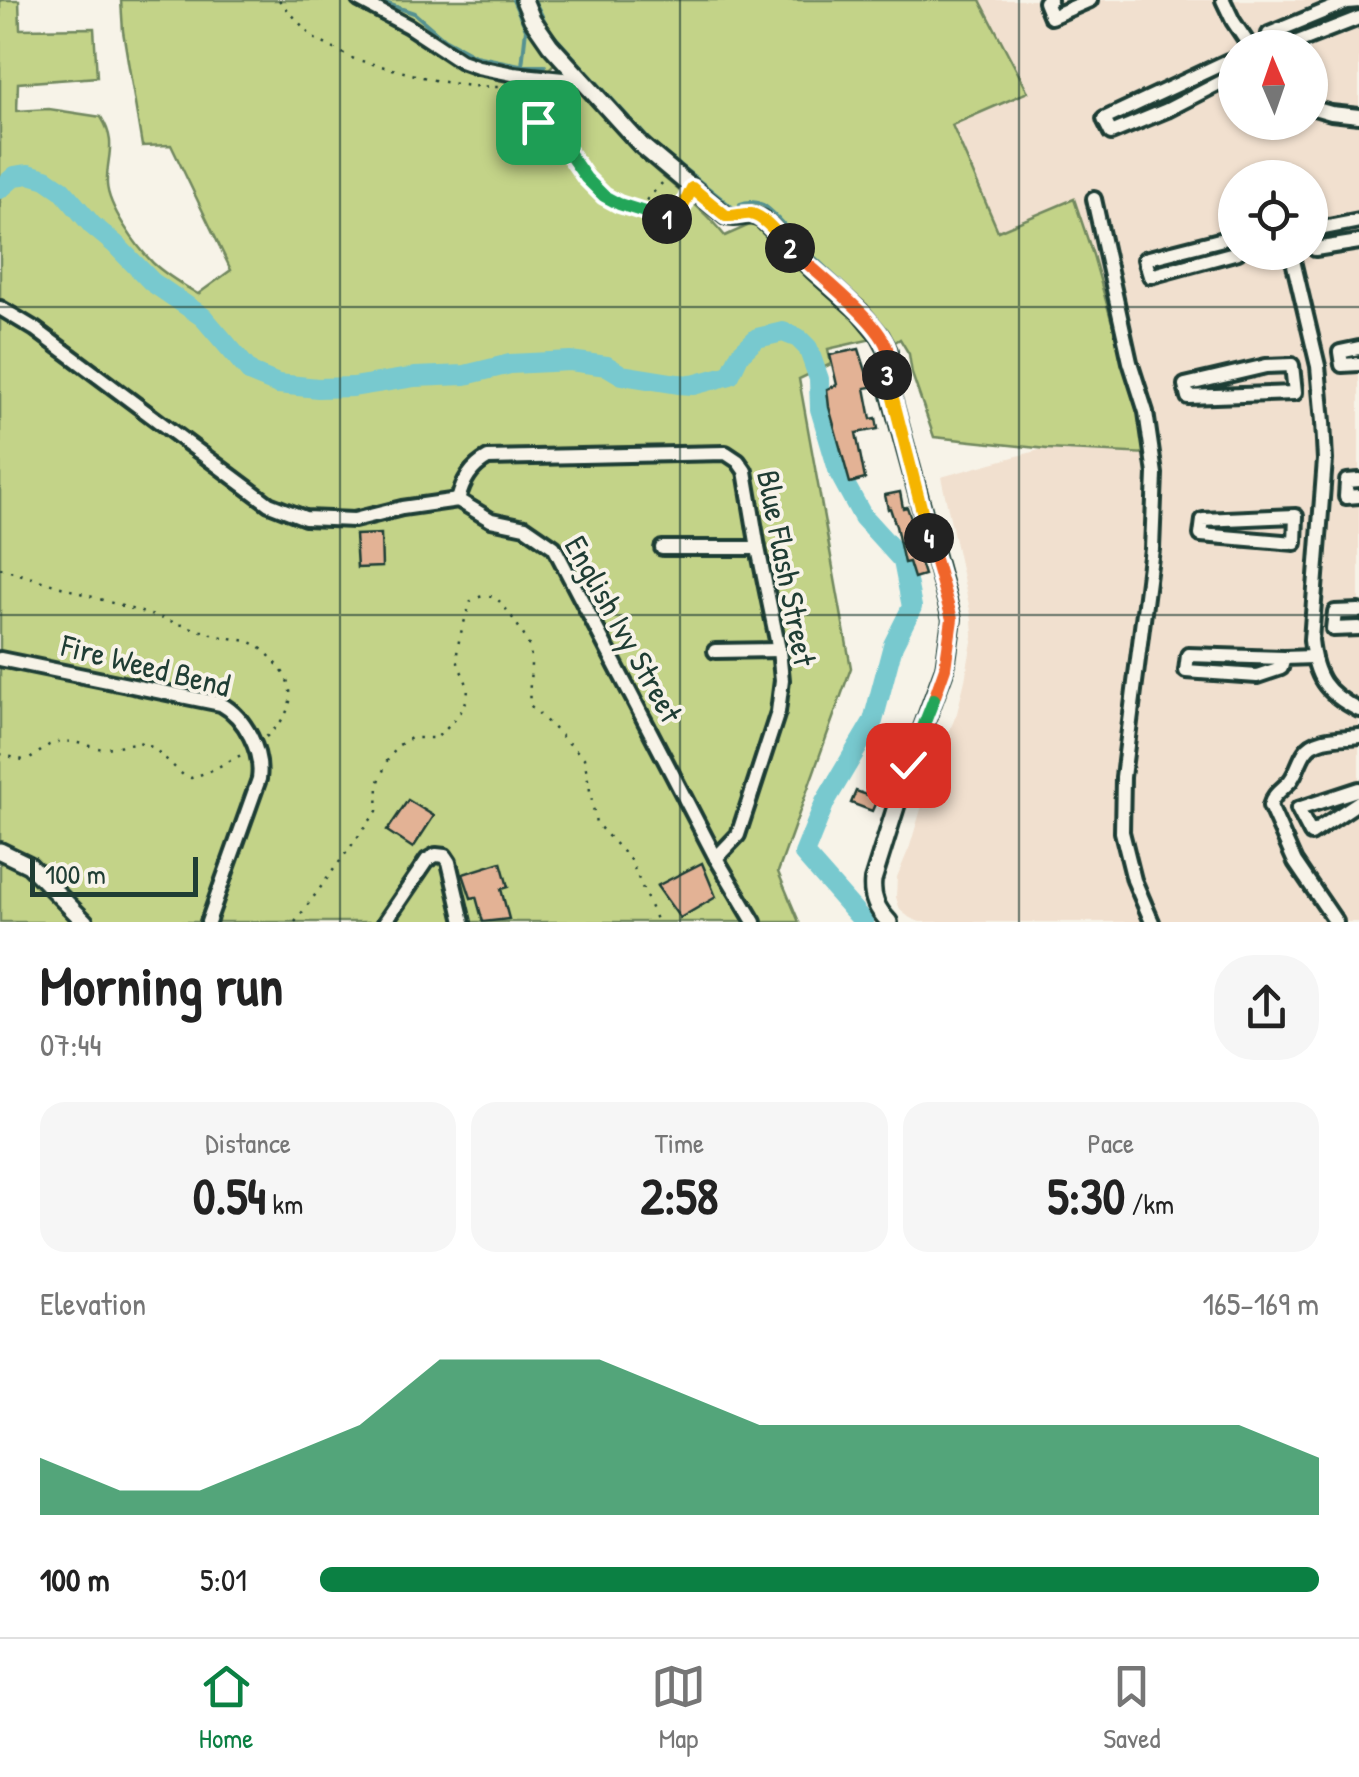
<!DOCTYPE html>
<html lang="en">
<head>
<meta charset="utf-8">
<style>
	body { margin:0; font-family:"Patrick Hand",sans-serif; background:#f6f6f6; color:#222; height:100vh; display:flex; flex-direction:column; font-size:38px; white-space:nowrap }
	* { box-sizing:border-box; margin:0 }
	p { font-size:32px; color:#767676 }
	.icon { flex:none; width:55px; height:55px; fill:none; stroke:currentColor; stroke-width:2; stroke-linecap:round; stroke-linejoin:round }
	.map { position:relative; height:922px; overflow:hidden }
	.side { display:flex; flex-direction:column; background:#fff; flex:1 }
	.side>* { flex:none }
	.needle { width:65px; rotate:358deg }
	.controls { position:absolute; left:1218px; top:30px; display:grid; gap:20px }
	.controls a { display:grid; place-items:center; width:110px; height:110px; border-radius:50%; background:#fff; box-shadow:0 2px 8px #0004; font-size:50px }
	.scale { position:absolute; left:30px; bottom:25px; width:168px; box-sizing:border-box; padding-left:10px; border:5px solid #1f3d34; border-top:0; font-size:28px; line-height:35px; white-space:nowrap; color:#1f3d34; -webkit-text-stroke:8px #f7f3e8; paint-order:stroke }
	.pin { position:absolute; display:grid; place-items:center; width:85px; height:85px; color:#fff; margin:-42px; border-radius:20px; box-shadow:0 5px 15px #0006 }
	.km { position:absolute; width:50px; height:50px; margin:-25px; border-radius:50%; background:#222; color:#fff; font-size:28px; line-height:50px; text-align:center }
	.round { display:grid; place-items:center; flex:none; width:105px; height:105px; border-radius:40px; background:#f6f6f6 }
	.overview { display:flex; align-items:center; justify-content:space-between; height:170px; padding:0 40px }
	h1 { font-size:55px; font-weight:700; line-height:75px }
	.metrics { display:grid; grid-template-columns:repeat(3,1fr); gap:15px; height:170px; padding:10px 40px }
	.metrics div { display:grid; align-content:center; border-radius:25px; background:#f6f6f6; text-align:center }
	.metrics b { font-size:50px; font-weight:700 }
	.metrics small { font-size:28px; font-weight:400 }
	.metrics p { font-size:28px }
	.chart { height:280px; padding:20px 40px }
	.chart p { display:flex; justify-content:space-between }
	.chart svg { width:100%; height:180px; margin-top:10px; fill:#0b8043; opacity:.7 }
	ul { padding:0 40px; list-style:none; font-size:32px }
	li { display:grid; grid-template-columns:160px 120px 1fr; align-items:center; height:75px }
	li i { height:25px; border-radius:12px; background:#0b8043 }
	.dock { display:flex; justify-content:space-around; align-items:center; height:140px; border-top:2px solid #e0e0e0; background:#fff; font-size:28px; color:#767676 }
	.dock a { display:grid; justify-items:center; gap:5px }
	.dock .selected { color:#0b8043 }
	.map>svg:first-child { display:block }
	.built { fill:#f1e0cf; fill-rule:evenodd }
	.green { fill:#c3d388; stroke:#71885e; stroke-width:2.5 }
	.lines { fill:none; stroke-linecap:round; stroke-linejoin:round }
	.stream { stroke:#549191; stroke-width:4 }
	.river { stroke:#78c9cf; stroke-width:20 }
	.building { fill:#e3b295; stroke:#1f3d34; stroke-width:2.5 }
	.minor-casing { stroke:#1f3d34; stroke-width:20 }
	.tertiary-casing { stroke:#1f3d34; stroke-width:22 }
	.path { stroke:#1f3d34; stroke-width:2.5; stroke-dasharray:2.5 8; stroke-linecap:butt }
	.minor { stroke:#f7f3e8; stroke-width:12 }
	.tertiary { stroke:#f7f3e8; stroke-width:15 }
	.split-1-casing { stroke:#fff; stroke-width:20 }
	.split-2-casing { stroke:#fff; stroke-width:20 }
	.split-3-casing { stroke:#fff; stroke-width:20 }
	.split-4-casing { stroke:#fff; stroke-width:20 }
	.split-5-casing { stroke:#fff; stroke-width:20 }
	.split-6-casing { stroke:#fff; stroke-width:20 }
	.split-1 { stroke:#22a559; stroke-width:12 }
	.split-2 { stroke:#f5b400; stroke-width:12 }
	.split-3 { stroke:#f0652b; stroke-width:12 }
	.split-4 { stroke:#f5b400; stroke-width:12 }
	.split-5 { stroke:#f0652b; stroke-width:12 }
	.split-6 { stroke:#22a559; stroke-width:12 }
	.grid { fill:none; stroke:#1f3d34; stroke-width:2.5; stroke-opacity:0.55 }
	.labels { text-anchor:middle; dominant-baseline:central; stroke-width:8; stroke-linejoin:round; paint-order:stroke }
	.street-label { font-size:32px; fill:#1f3d34; stroke:#f7f3e8 }
</style>
</head>
<body>
<div class="map">
<svg width="1359" height="922" viewBox="0 0 1359 922">
	<rect width="100%" height="100%" fill="#f7f3e8"/>
	<filter id="ink" filterUnits="userSpaceOnUse"><feTurbulence type="fractalNoise" baseFrequency=".01" numOctaves="2"/><feDisplacementMap in="SourceGraphic" scale="20" xChannelSelector="R" yChannelSelector="G"/><feConvolveMatrix kernelMatrix="1 2 1 2 8 2 1 2 1" color-interpolation-filters="sRGB"/></filter>
	<g filter="url(#ink)">
		<!-- built -->
		<path class="built" d="M 564,0 L 1359,0 L 1359,922 L 920,922 L 910,918 L 900,910 L 896,897 L 897,877 L 910,846 L 932,772 L 957,713 L 965,680 L 973,636 L 972,619 L 941,477 L 1043,449 L 934,437 L 912,374 L 909,354 L 897,334 ZM 1235,48 L 1310,48 L 1310,122 L 1235,122 ZM 1235,178 L 1310,178 L 1310,252 L 1235,252 Z"/>
		<!-- green -->
		<g class="green">
			<path d="M 0,0 L 19,0 L 20,29 L 94,28 L 97,77 L 18,83 L 17,111 L 49,109 L 101,117 C 118,144 106,156 107,184 C 108,207 137,247 153,263 C 167,276 183,285 198,294 L 231,270 L 171,145 L 142,146 L 123,31 L 121,0 L 350,0 L 391,20 L 447,56 L 578,86 C 596,110 618,134 640,156 C 668,183 700,205 725,236 L 754,223 L 850,315 L 872,339 L 828,349 L 831,364 L 799,379 L 851,668 L 778,872 L 799,922 L 0,922 Z"/>
			<path d="M 364,0 L 515,0 L 526,20 L 558,60 L 544,74 L 486,64 L 465,57 Z"/>
			<path d="M 529,0 L 980,0 L 1028,92 L 952,125 L 998,231 L 1074,199 L 1093,255 L 1149,454 L 1047,449 L 934,437 L 912,374 L 909,354 L 900,339 L 892,344 L 822,270 L 760,208 L 745,206 L 732,212 L 649,145 L 543,28 Z"/>
		</g>
		<g class="lines">
			<!-- stream -->
			<g class="stream">
				<path d="M 376,0 L 414,13 L 444,39 L 475,56 L 525,66 L 545,66"/>
				<path d="M 513,0 L 526,29 L 522,66"/>
				<path d="M 534,0 L 549,30 L 652,143 L 732,207"/>
				<path d="M 740,204 C 748,201 755,201 763,205 C 778,214 794,238 807,250 C 837,280 869,306 893,341"/>
			</g>
			<!-- river -->
			<path class="river" d="M 0,189 L 15,176 L 29,174 L 46,179 L 62,190 L 92,225 L 115,244 L 152,282 L 203,317 L 251,373 L 278,384 L 318,388 L 353,387 L 415,377 L 465,375 L 510,364 L 570,361 L 607,366 L 622,375 L 678,384 L 693,385 L 730,375 L 740,354 L 757,338 L 783,332 L 798,338 L 808,348 L 819,379 L 820,409 L 839,473 L 863,517 L 903,561 L 912,607 L 893,645 L 873,721 L 825,802 L 804,854 L 864,922"/>
		</g>
		<!-- building -->
		<g class="building">
			<path d="M 859,349 L 871,387 L 865,388 L 871,419 L 876,418 L 878,429 L 856,433 L 865,479 L 850,483 L 829,407 L 827,389 L 837,385 L 830,355 Z"/>
			<path d="M 900,492 L 903,508 L 907,507 L 912,521 L 922,559 L 919,559 L 924,575 L 914,578 L 909,562 L 904,563 L 896,526 L 890,508 L 888,509 L 885,495 Z"/>
			<path d="M 381,534 L 382,567 L 357,568 L 355,535 Z"/>
			<path d="M 882,742 L 895,744 L 891,768 L 872,811 L 851,803 L 856,791 L 867,795 L 883,757 L 880,756 Z"/>
			<path d="M 408,800 L 434,816 L 413,848 L 387,831 Z"/>
			<path d="M 501,862 L 508,887 L 501,889 L 509,919 L 483,922 L 476,897 L 471,898 L 463,874 Z"/>
			<path d="M 702,863 L 716,897 L 680,918 L 657,886 Z"/>
		</g>
		<g class="lines">
			<defs>
				<g id="minor">
					<path d="M 359,0 L 408,26 L 461,61 L 478,67 L 513,74 L 583,81"/>
					<path d="M 1050,0 L 1045,2 L 1051,17 L 1090,0"/>
					<path d="M 1223,0 L 1233,21 L 1251,48"/>
					<path d="M 1275,48 L 1269,34 L 1347,2 L 1359,1"/>
					<path d="M 1282,48 L 1359,18"/>
					<path d="M 1235,74 L 1228,61 L 1104,119 L 1111,133 L 1167,110 L 1235,75"/>
					<path d="M 1310,107 L 1331,113 L 1359,116"/>
					<path d="M 1094,199 L 1130,362 L 1146,412 L 1155,474 L 1152,549 L 1123,777 L 1122,832 L 1134,880 L 1152,922"/>
					<path d="M 1359,221 L 1313,230 L 1315,249 L 1359,242"/>
					<path d="M 1235,236 L 1145,259 L 1150,276 L 1238,252"/>
					<path d="M 1291,252 L 1318,366 L 1323,422 L 1325,460 L 1311,640 C 1315,677 1325,693 1359,710"/>
					<path d="M 0,308 L 35,329 L 269,504 L 305,518 L 354,520 L 402,508 L 458,500 L 491,520 L 525,527 L 554,547 L 716,858 L 754,922"/>
					<path d="M 1359,348 L 1340,352 L 1342,365 L 1359,364"/>
					<path d="M 1292,365 L 1295,393 L 1188,397 L 1185,385 L 1266,366 Z"/>
					<path d="M 1359,480 L 1347,481 L 1346,497 L 1359,496"/>
					<path d="M 458,500 C 463,481 471,467 488,458 L 726,453 L 738,461 L 745,471 L 758,548 L 779,650 L 782,680 L 778,712 L 738,835 L 716,858"/>
					<path d="M 1296,516 L 1295,543 L 1201,535 L 1203,520 Z"/>
					<path d="M 662,548 L 758,548"/>
					<path d="M 1359,611 L 1335,612 L 1333,629 L 1359,628"/>
					<path d="M 715,651 L 779,650"/>
					<path d="M 1284,658 L 1281,668 L 1257,676 L 1186,671 L 1188,655 L 1284,658 L 1313,657"/>
					<path d="M 0,659 L 221,704 C 245,717 263,752 259,779 L 208,922"/>
					<path d="M 1359,789 L 1298,809 L 1311,834 L 1359,802"/>
					<path d="M 385,922 L 427,860 L 436,855 L 445,856 L 449,862 L 463,922"/>
					<path d="M 1336,922 L 1295,862 L 1270,806 C 1273,794 1282,790 1290,781 C 1297,772 1299,761 1305,752 C 1315,736 1343,738 1359,736"/>
				</g>
				<g id="tertiary">
					<path d="M 524,0 L 532,19 L 550,45 L 641,145 L 726,216 C 740,220 747,211 762,219 L 813,270 L 860,312 L 880,336 L 888,351 L 887,380 L 952,619 L 945,668 L 909,765 L 873,880 C 871,898 877,909 889,922"/>
					<path d="M 0,851 L 29,865 L 85,922"/>
				</g>
			</defs>
			<!-- minor casing -->
			<use href="#minor" class="minor-casing"/>
			<!-- tertiary casing -->
			<use href="#tertiary" class="tertiary-casing"/>
			<!-- path -->
			<g class="path">
				<path d="M 279,0 L 313,38 L 354,59 L 438,81 L 470,86 L 498,87 L 501,84"/>
				<path d="M 538,91 L 534,105 L 538,122 C 566,143 572,163 593,187 C 614,210 665,219 695,224"/>
				<path d="M 639,208 L 664,181"/>
				<path d="M 677,219 L 686,199"/>
				<path d="M 0,568 L 218,636 C 228,638 240,639 250,642 C 262,647 272,658 280,668 C 300,696 289,717 265,738"/>
				<path d="M 0,754 L 23,760 L 30,759 L 49,745 L 61,741 L 74,742 L 102,749 L 139,742 L 154,748 L 183,775 L 191,778 L 210,771 L 243,754"/>
				<path d="M 295,922 L 377,811 L 378,784 L 387,761 L 399,745 L 411,738 L 436,738 C 450,726 472,706 467,685 C 464,674 457,667 457,655 C 458,637 466,618 471,601 C 478,597 486,594 494,597 C 502,600 528,639 530,649 C 533,667 528,687 530,705 L 584,758 L 596,823 L 631,861 L 657,922"/>
			</g>
			<!-- minor -->
			<use href="#minor" class="minor"/>
			<!-- tertiary -->
			<use href="#tertiary" class="tertiary"/>
		</g>
	</g>
	<g class="lines" filter="url(#ink)">
		<defs>
			<path id="split-1" d="M 538,122 L 554,132 L 586,178 L 604,196 L 619,204 L 667,219"/>
			<path id="split-2" d="M 667,219 L 676,221 L 692,188 L 726,216 C 735,217 743,213 751,214 C 766,217 780,238 790,248"/>
			<path id="split-3" d="M 790,248 C 812,270 883,323 888,352 C 889,359 887,368 887,375"/>
			<path id="split-4" d="M 887,375 L 929,538"/>
			<path id="split-5" d="M 929,538 L 952,619 L 945,668 L 934,699"/>
			<path id="split-6" d="M 908,765 L 934,699"/>
		</defs>
		<!-- split-1 casing -->
		<use href="#split-1" class="split-1-casing"/>
		<!-- split-2 casing -->
		<use href="#split-2" class="split-2-casing"/>
		<!-- split-3 casing -->
		<use href="#split-3" class="split-3-casing"/>
		<!-- split-4 casing -->
		<use href="#split-4" class="split-4-casing"/>
		<!-- split-5 casing -->
		<use href="#split-5" class="split-5-casing"/>
		<!-- split-6 casing -->
		<use href="#split-6" class="split-6-casing"/>
		<!-- split-1 -->
		<use href="#split-1" class="split-1"/>
		<!-- split-2 -->
		<use href="#split-2" class="split-2"/>
		<!-- split-3 -->
		<use href="#split-3" class="split-3"/>
		<!-- split-4 -->
		<use href="#split-4" class="split-4"/>
		<!-- split-5 -->
		<use href="#split-5" class="split-5"/>
		<!-- split-6 -->
		<use href="#split-6" class="split-6"/>
	</g>
	<!-- grid -->
	<path class="grid" d="M 340,0 L 340,922M 680,0 L 680,922M 1019,0 L 1019,922M 0,307 L 1359,307M 0,615 L 1359,615"/>
	<g class="labels">
		<!-- street labels -->
		<g class="street-label">
			<text transform="translate(787 568) rotate(79)">Blue Flash Street</text>
			<text transform="translate(624 629) rotate(61)">English Ivy Street</text>
			<text transform="translate(146 665) rotate(14)">Fire Weed Bend</text>
		</g>
	</g>
</svg>
<div class="controls">
<a><svg class="needle" viewBox="-14 -14 28 28"><path d="M0-13l5 13h-10z" fill="#e53935"/><path d="M0 13l5-13h-10z" fill="#767676"/></svg></a>
<a><svg class="icon" aria-label="locate" viewBox="0 0 24 24"><circle cx="12" cy="12" r="6"/><path d="M12 2v4M12 18v4M2 12h4M18 12h4"/></svg></a>
</div>
<div class="scale">100 m</div>
<div class="pin" style="left:538px;top:122px;background:#1e9e55"><svg class="icon" aria-label="arrive" viewBox="0 0 24 24"><path d="M6 21V4h12l-3 4 3 4H6"/></svg></div>
<div class="pin" style="left:908px;top:765px;background:#d93025"><svg class="icon" aria-label="check" viewBox="0 0 24 24"><path d="M5 12l5 5 9-10"/></svg></div>
<b class="km" style="left:667px;top:219px">1</b>
<b class="km" style="left:790px;top:248px">2</b>
<b class="km" style="left:887px;top:375px">3</b>
<b class="km" style="left:929px;top:538px">4</b>
</div>
<section class="side">
<div class="overview"><div><h1>Morning run</h1><p>07:44</p></div><a class="round"><svg class="icon" aria-label="share" viewBox="0 0 24 24"><path d="M12 15V3M7 8l5-5 5 5M5 13v7h14v-7"/></svg></a></div>
<div class="metrics">
<div><p>Distance</p><b>0.54<small> km</small></b></div>
<div><p>Time</p><b>2:58</b></div>
<div><p>Pace</p><b>5:30<small> /km</small></b></div>
</div>
<div class="chart"><p><span>Elevation</span>165–169 m</p>
<svg viewBox="0 0 160 44" preserveAspectRatio="none"><path d="M0 44V30L10 38L20 38L30 30L40 22L50 6L60 6L70 6L80 14L90 22L100 22L110 22L120 22L130 22L140 22L150 22L160 30V44z"/></svg>
</div>
<ul>
<li><b>100 m</b>5:01<i style="width:100%"></i></li>
</ul>
</section>
<nav class="dock">
<a class="selected"><svg class="icon" aria-label="home" viewBox="0 0 24 24"><path d="M3 11l9-7 9 7M6 9v11h12V9"/></svg>Home</a>
<a><svg class="icon" aria-label="map" viewBox="0 0 24 24"><path d="M3 6l6-2 6 2 6-2v14l-6 2-6-2-6 2zM9 4v14M15 6v14"/></svg>Map</a>
<a><svg class="icon" aria-label="saved" viewBox="0 0 24 24"><path d="M7 4h10v16l-5-4-5 4z"/></svg>Saved</a>
</nav>
</body>
</html>
